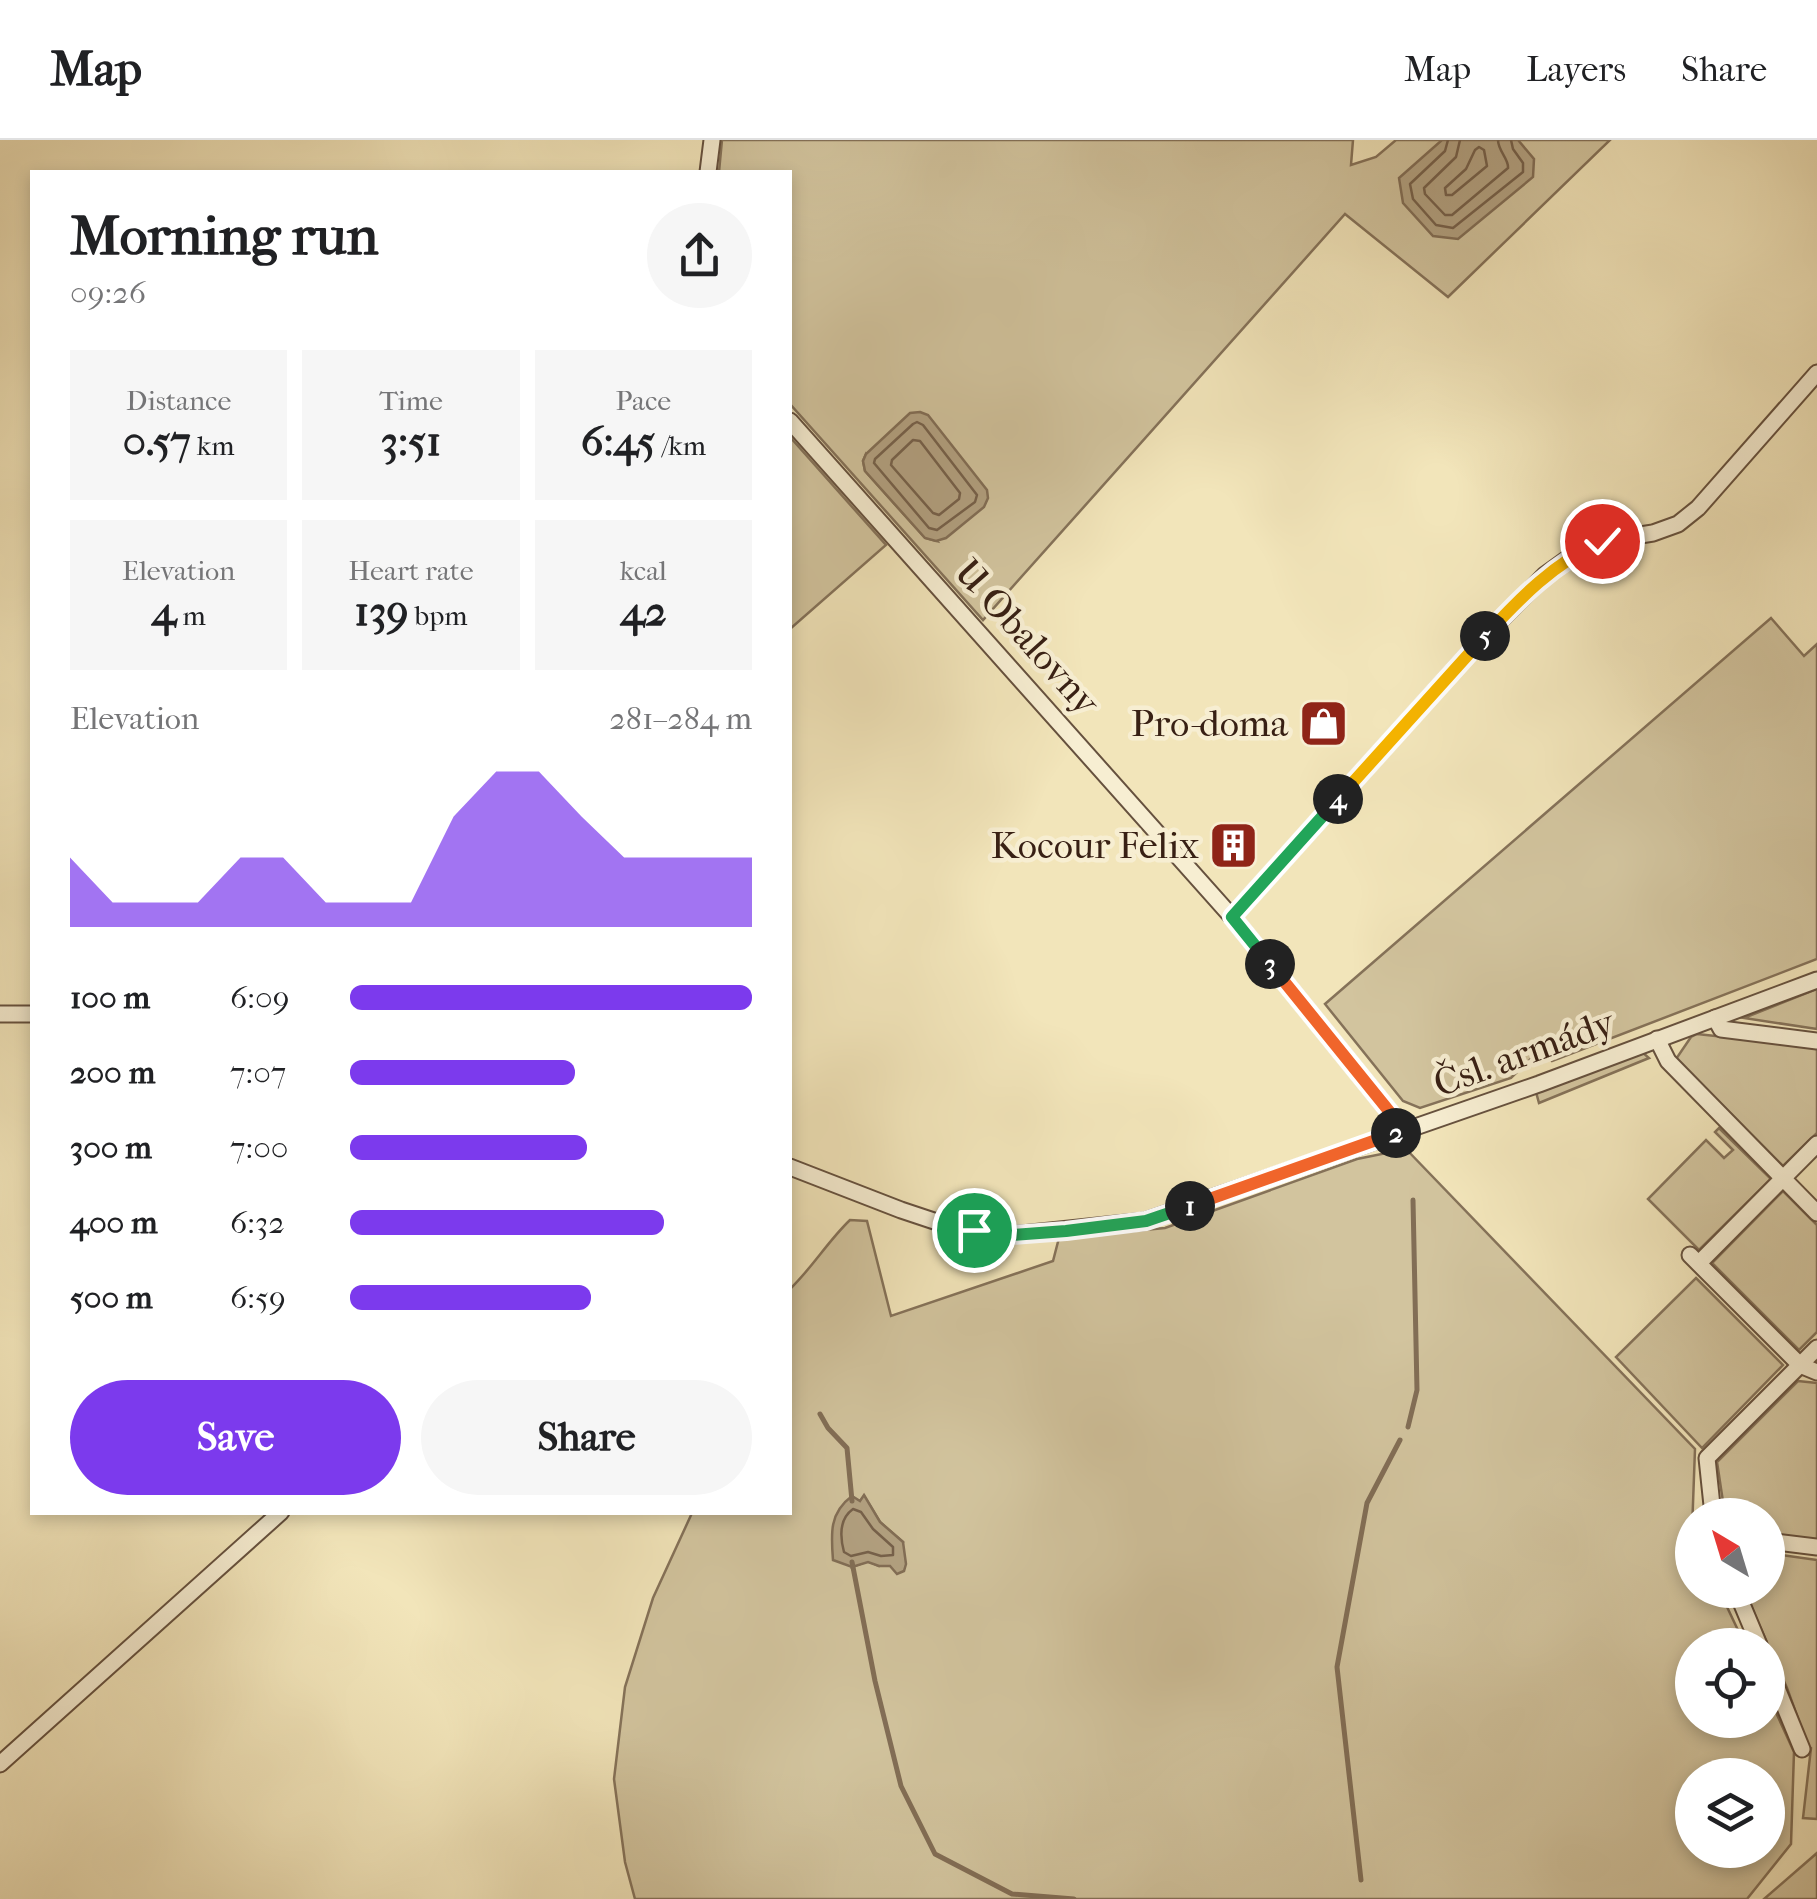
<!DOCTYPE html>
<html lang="en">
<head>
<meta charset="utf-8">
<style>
	body { margin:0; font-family:"IM FELL French Canon",serif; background:#f6f6f6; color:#202124; height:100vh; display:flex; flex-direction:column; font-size:38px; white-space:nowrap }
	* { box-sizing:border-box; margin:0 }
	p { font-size:32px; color:#757577 }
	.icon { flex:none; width:55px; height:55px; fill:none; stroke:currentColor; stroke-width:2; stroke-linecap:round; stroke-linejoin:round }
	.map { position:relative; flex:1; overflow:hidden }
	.sheet { position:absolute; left:30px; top:30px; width:762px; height:1345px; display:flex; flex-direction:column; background:#fff; border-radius:0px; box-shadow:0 5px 15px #0003 }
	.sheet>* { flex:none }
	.needle { width:65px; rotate:322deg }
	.tools { position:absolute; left:1675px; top:1358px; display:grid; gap:20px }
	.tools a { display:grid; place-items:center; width:110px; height:110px; border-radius:50%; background:#fff; box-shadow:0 5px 15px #0003; font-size:50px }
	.pin { position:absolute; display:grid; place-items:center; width:85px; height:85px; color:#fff; margin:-42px; border:5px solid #fff; border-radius:50%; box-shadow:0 2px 10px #0007 }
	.km { position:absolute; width:50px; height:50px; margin:-25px; border-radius:50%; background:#222; color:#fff; font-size:28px; line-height:50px; text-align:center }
	.round { display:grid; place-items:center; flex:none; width:105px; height:105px; border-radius:52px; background:#f6f6f6 }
	.summary { display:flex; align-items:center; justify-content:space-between; height:170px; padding:0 40px }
	h1 { font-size:55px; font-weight:700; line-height:75px }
	.metrics { display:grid; grid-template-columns:repeat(3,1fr); gap:15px; height:170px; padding:10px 40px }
	.metrics div { display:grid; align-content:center; border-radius:0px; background:#f6f6f6; text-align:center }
	.metrics b { font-size:42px; font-weight:700 }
	.metrics small { font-size:28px; font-weight:400 }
	.metrics p { font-size:28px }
	.chart { height:280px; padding:20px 40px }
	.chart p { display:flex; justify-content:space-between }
	.chart svg { width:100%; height:180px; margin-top:10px; fill:#7c3aed; opacity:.7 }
	.button { display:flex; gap:20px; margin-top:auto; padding:20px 40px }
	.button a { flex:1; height:115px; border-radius:60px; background:#7c3aed; color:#fff; font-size:40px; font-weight:700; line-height:115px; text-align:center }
	.button a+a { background:#f6f6f6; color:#202124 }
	ul { padding:0 40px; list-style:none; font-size:32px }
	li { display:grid; grid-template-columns:160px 120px 1fr; align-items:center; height:75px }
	li i { height:25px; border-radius:12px; background:#7c3aed }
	header { display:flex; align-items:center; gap:60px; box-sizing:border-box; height:140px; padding:0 50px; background:#fff; border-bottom:2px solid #e0e0e0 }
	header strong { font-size:48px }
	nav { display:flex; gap:55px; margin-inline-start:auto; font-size:35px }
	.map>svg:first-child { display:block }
	.green { fill:#d2c49e; stroke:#857259; stroke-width:2.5; fill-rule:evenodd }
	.water { fill:#b3a282; stroke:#826e56; stroke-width:2.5 }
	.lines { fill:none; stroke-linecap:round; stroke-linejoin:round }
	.shore { stroke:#76614b; stroke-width:2.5 }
	.stream { stroke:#826e56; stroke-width:5 }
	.minor-casing { stroke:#66513e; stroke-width:19 }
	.minor { stroke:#f7eed2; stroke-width:15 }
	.split-1-casing { stroke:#fff; stroke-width:20 }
	.split-2-casing { stroke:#fff; stroke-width:20 }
	.split-3-casing { stroke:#fff; stroke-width:20 }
	.split-4-casing { stroke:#fff; stroke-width:20 }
	.split-5-casing { stroke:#fff; stroke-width:20 }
	.split-6-casing { stroke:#fff; stroke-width:20 }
	.split-1 { stroke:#22a559; stroke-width:12 }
	.split-2 { stroke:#f0652b; stroke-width:12 }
	.split-3 { stroke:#f0652b; stroke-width:12 }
	.split-4 { stroke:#22a559; stroke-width:12 }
	.split-5 { stroke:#f5b400; stroke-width:12 }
	.split-6 { stroke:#f5b400; stroke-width:12 }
	.labels { text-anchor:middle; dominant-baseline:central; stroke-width:9; stroke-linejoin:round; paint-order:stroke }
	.street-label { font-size:38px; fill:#382014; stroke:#f7eed2 }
	.poi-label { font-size:38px; fill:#382014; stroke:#f7eed2; text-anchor:end }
</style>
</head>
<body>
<header>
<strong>Map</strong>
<nav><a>Map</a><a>Layers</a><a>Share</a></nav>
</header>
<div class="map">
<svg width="1817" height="1759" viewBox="0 0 1817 1759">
	<rect width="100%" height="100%" fill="#f2e5ba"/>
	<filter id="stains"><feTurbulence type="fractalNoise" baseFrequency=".002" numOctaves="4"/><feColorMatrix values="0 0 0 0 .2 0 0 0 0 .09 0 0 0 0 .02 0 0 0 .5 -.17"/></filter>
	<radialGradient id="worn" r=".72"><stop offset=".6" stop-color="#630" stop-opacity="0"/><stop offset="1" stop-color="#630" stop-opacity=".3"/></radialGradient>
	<!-- green -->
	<g class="green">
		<path d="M 722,0 L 1353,0 L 1351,25 L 1376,17 L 1396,0 L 1610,0 L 1448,157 L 1345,74 L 983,480 L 790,264 L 790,32 L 719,32 ZM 866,314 L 937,401 L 925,398 L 865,331 L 863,321 Z"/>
		<path d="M 790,297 L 886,405 L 790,489 Z"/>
		<path d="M 1771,478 L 1804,516 L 1817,504 L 1817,819 L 1552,921 L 1541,909 L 1511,938 L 1420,968 L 1403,961 L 1325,864 Z"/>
		<path d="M 1817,849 L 1817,889 L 1744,878 L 1814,850 Z"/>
		<path d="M 1697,894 L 1817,907 L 1817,993 L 1783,1026 L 1676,919 L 1691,897 Z"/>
		<path d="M 1642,912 L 1649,918 L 1539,963 L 1536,952 Z"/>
		<path d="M 1719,988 L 1771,1039 L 1699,1110 L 1648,1059 L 1706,1000 L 1724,1018 L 1733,1010 L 1715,992 Z"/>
		<path d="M 1406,1009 L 1695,1309 L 1692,1391 L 1692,1450 L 1719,1450 L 1745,1505 L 1692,1505 L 1692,1580 L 1768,1580 L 1768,1555 L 1794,1612 L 1791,1704 L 1747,1759 L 635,1759 L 625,1722 L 614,1639 L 625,1547 L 653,1458 L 692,1373 L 790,1372 L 790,1149 C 812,1128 828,1101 850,1080 L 867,1081 L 891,1176 L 1053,1121 L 1059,1098 L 1165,1088 L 1357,1019 ZM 864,1356 L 880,1382 L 903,1402 L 879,1426 L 868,1421 L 852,1427 L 860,1362 ZM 1692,1635 L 1768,1635 L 1768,1710 L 1692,1710 Z"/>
		<path d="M 1783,1051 L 1817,1085 L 1817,1192 L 1799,1210 L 1712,1123 Z"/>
		<path d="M 1696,1138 L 1783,1225 L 1702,1308 L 1616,1217 Z"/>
		<path d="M 1798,1241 L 1817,1243 L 1817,1400 L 1768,1393 L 1768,1375 L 1725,1375 L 1717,1322 Z"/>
		<path d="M 1768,1413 L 1817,1420 L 1817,1679 L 1803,1678 L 1811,1608 L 1808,1606 L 1787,1548 L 1744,1450 L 1768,1450 Z"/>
		<path d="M 1817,1713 L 1817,1759 L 1764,1759 Z"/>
	</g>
	<!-- water -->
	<g class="water">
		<path d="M 1442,0 L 1518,0 L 1534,19 L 1533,37 L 1458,99 L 1433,96 L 1403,63 L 1399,38 Z"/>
		<path d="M 920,272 L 928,275 L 987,350 L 988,358 L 984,367 L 946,398 L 936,401 L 925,398 L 865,331 L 863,321 L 866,314 L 910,273 Z"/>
		<path d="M 864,1355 L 880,1382 L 903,1402 L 906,1424 L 904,1431 L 897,1434 L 890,1426 L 879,1426 L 868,1422 L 852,1427 L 833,1420 C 831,1394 829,1373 852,1356 L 860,1361 Z"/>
	</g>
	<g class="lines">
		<!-- shore -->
		<g class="shore">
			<path d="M 1448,0 L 1445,11 L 1410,44 L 1413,59 L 1436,85 L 1453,88 L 1523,32 L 1523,23 L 1513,9 L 1511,0"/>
			<path d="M 1460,0 L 1456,17 L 1424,48 L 1425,54 L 1445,75 L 1452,75 L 1508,28 C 1509,19 1498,11 1498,0"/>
			<path d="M 1479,7 L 1484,10 L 1487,26 L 1452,55 L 1446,55 L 1445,48 L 1466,29 L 1475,10 Z"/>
			<path d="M 917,282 L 923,285 L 977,355 L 975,362 L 937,390 L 929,388 L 874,323 L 875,319 L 913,284 Z"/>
			<path d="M 913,300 L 920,301 L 960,353 L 959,359 L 939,375 L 933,373 L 891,325 L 892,320 Z"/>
			<path d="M 853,1369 L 861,1372 L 873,1389 L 893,1407 L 893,1415 L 881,1416 L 868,1412 L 851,1416 L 844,1412 C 840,1397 839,1379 853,1369 Z"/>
		</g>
		<!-- stream -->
		<g class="stream">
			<path d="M 820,1274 L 828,1288 L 847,1308 L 852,1361"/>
			<path d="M 1408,1287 L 1417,1250 L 1413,1060"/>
			<path d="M 852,1422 L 875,1541 L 901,1646 L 935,1714 L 1012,1754 L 1074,1759"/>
			<path d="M 1361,1740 L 1337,1527 L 1367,1363 L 1400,1300"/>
		</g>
		<defs>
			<g id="minor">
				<path d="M 708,32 L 712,0"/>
				<path d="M 790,281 L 1232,777 L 1397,981 L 1401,991"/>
				<path d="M 1232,777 L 1481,500 L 1545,435 L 1577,412 L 1602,401 L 1653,393 L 1678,384 L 1698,368 L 1817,233"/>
				<path d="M 0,874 L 32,874"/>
				<path d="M 1715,878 L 1721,889 L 1817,901"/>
				<path d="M 1657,899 L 1668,921 L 1817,1073"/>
				<path d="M 790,1027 L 901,1070 L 937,1082 L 974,1090 L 1011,1095 L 1145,1081 L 1539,944 L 1817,840"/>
				<path d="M 1690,1115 L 1800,1225 L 1817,1232"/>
				<path d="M 1699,1123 L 1817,1004"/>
				<path d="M 1713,1375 L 1707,1318 L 1817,1208"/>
				<path d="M 1768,1401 L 1817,1407"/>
				<path d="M 1736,1450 L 1759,1505"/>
				<path d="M 1768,1526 L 1802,1609"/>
				<path d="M 0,1624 L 281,1372"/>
			</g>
		</defs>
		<!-- minor casing -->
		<use href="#minor" class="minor-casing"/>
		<!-- minor -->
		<use href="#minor" class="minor"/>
	</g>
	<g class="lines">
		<defs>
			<path id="split-1" d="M 974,1090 L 1012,1095 L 1066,1091 L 1146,1081 L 1190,1066"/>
			<path id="split-2" d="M 1190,1066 L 1396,993"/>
			<path id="split-3" d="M 1270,824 L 1397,981 L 1402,992 L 1396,993"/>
			<path id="split-4" d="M 1270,824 L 1232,777 L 1338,659"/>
			<path id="split-5" d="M 1338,659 L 1485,496"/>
			<path id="split-6" d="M 1485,496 C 1520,458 1554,423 1602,401"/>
		</defs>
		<!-- split-1 casing -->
		<use href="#split-1" class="split-1-casing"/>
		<!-- split-2 casing -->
		<use href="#split-2" class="split-2-casing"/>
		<!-- split-3 casing -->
		<use href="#split-3" class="split-3-casing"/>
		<!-- split-4 casing -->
		<use href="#split-4" class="split-4-casing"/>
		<!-- split-5 casing -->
		<use href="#split-5" class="split-5-casing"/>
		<!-- split-6 casing -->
		<use href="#split-6" class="split-6-casing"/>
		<!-- split-1 -->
		<use href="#split-1" class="split-1"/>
		<!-- split-2 -->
		<use href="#split-2" class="split-2"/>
		<!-- split-3 -->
		<use href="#split-3" class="split-3"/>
		<!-- split-4 -->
		<use href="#split-4" class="split-4"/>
		<!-- split-5 -->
		<use href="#split-5" class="split-5"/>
		<!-- split-6 -->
		<use href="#split-6" class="split-6"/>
	</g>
	<!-- icons -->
	<defs>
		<symbol id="shop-square" viewBox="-11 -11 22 22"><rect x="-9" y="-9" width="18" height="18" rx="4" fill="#8f2418" stroke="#f7eed2"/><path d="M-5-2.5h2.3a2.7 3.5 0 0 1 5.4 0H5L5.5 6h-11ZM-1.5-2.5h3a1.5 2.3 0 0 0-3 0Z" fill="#fff"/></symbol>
		<symbol id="building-square" viewBox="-11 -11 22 22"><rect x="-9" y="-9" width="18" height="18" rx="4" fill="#8f2418" stroke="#f7eed2"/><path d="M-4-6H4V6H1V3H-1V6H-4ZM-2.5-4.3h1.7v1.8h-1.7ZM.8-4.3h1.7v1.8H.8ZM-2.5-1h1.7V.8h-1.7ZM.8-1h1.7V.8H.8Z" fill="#fff"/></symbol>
	</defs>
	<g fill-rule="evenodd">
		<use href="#shop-square" x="1296" y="556" width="55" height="55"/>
		<use href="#building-square" x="1206" y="678" width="55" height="55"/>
	</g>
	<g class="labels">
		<!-- street labels -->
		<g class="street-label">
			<text transform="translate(1027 497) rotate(48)">U Obalovny</text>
			<text transform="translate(1524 913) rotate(-20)">Čsl. armády</text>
		</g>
		<!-- poi labels -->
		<g class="poi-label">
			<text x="1288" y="583">Pro-doma</text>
			<text x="1199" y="705">Kocour Felix</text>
		</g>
	</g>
	<rect width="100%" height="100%" filter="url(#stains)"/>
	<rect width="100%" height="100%" fill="url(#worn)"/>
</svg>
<div class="tools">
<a><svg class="needle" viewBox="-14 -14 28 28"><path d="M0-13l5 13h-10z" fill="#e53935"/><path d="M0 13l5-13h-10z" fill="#757577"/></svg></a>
<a><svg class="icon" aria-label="locate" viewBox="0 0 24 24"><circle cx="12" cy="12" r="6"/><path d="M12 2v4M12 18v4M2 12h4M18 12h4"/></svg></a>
<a><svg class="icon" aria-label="layers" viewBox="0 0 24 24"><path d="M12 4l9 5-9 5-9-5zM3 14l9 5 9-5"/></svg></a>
</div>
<div class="pin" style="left:974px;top:1090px;background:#1e9e55"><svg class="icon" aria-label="arrive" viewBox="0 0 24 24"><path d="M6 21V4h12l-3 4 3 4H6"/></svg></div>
<div class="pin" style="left:1602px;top:401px;background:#d93025"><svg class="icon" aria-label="check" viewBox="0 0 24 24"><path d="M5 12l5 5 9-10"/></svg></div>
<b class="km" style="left:1190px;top:1066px">1</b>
<b class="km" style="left:1396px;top:993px">2</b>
<b class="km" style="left:1270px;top:824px">3</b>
<b class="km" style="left:1338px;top:659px">4</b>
<b class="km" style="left:1485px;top:496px">5</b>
<section class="sheet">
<div class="summary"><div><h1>Morning run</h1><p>09:26</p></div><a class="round"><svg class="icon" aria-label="share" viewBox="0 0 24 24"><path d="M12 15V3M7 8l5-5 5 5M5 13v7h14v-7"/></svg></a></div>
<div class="metrics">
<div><p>Distance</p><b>0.57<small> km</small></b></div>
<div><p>Time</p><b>3:51</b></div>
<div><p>Pace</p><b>6:45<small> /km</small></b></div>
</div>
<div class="metrics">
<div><p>Elevation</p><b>4<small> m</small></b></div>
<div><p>Heart rate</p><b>139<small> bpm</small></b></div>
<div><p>kcal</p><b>42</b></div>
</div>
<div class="chart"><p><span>Elevation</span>281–284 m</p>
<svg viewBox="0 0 160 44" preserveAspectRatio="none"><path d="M0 44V27L10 38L20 38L30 38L40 27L50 27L60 38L70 38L80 38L90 17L100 6L110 6L120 17L130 27L140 27L150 27L160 27V44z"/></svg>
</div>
<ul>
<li><b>100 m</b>6:09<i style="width:100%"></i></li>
<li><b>200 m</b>7:07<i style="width:56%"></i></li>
<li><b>300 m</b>7:00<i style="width:59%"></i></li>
<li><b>400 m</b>6:32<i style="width:78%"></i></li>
<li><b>500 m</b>6:59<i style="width:60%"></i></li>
</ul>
<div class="button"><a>Save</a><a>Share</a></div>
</section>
</div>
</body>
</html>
